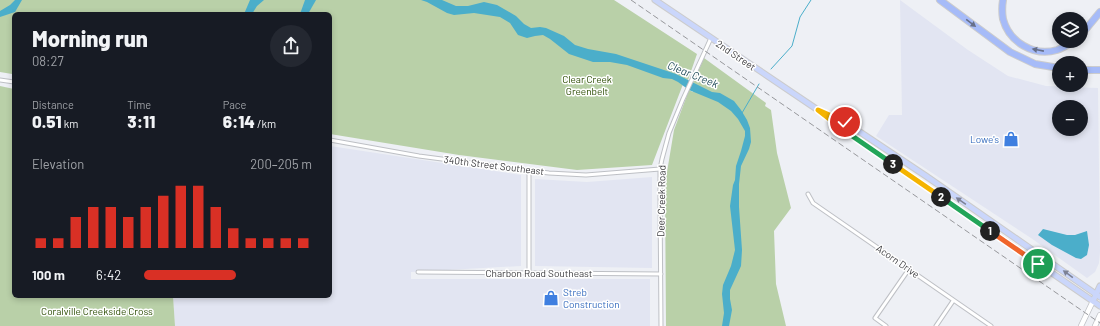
<!DOCTYPE html>
<html lang="en">
<head>
<meta charset="utf-8">
<style>
	body { margin:0; font-family:Barlow,sans-serif; background:#242831; color:#f1f3f6; height:100vh; display:flex; flex-direction:column; font-size:15px; white-space:nowrap }
	* { box-sizing:border-box; margin:0 }
	p { font-size:13px; color:#9ea1a6 }
	.icon { flex:none; width:22px; height:22px; fill:none; stroke:currentColor; stroke-width:2; stroke-linecap:round; stroke-linejoin:round }
	.map { position:relative; flex:1; overflow:hidden }
	.details { position:absolute; left:12px; top:12px; width:320px; height:286px; display:flex; flex-direction:column; background:#171b24; border-radius:6px; box-shadow:0 2px 6px #0003 }
	.details>* { flex:none }
	.fabs { position:absolute; left:1052px; top:12px; display:grid; gap:8px }
	.fabs a { display:grid; place-items:center; width:36px; height:36px; border-radius:50%; background:#171b24; box-shadow:0 2px 6px #0003; font-size:20px }
	.pin { position:absolute; display:grid; place-items:center; width:34px; height:34px; color:#fff; margin:-17px; border:2px solid #fff; border-radius:50%; box-shadow:0 1px 4px #0007 }
	.km { position:absolute; width:20px; height:20px; margin:-10px; border-radius:50%; background:#222; color:#fff; font-size:11px; line-height:20px; text-align:center }
	.round { display:grid; place-items:center; flex:none; width:42px; height:42px; border-radius:21px; background:#242831 }
	.headline { display:flex; align-items:center; justify-content:space-between; height:68px; padding:0 20px }
	h1 { font-size:22px; font-weight:800; line-height:30px }
	.metrics { display:grid; grid-template-columns:repeat(3,1fr); gap:6px; height:68px; padding:4px 20px }
	.metrics div { display:grid; align-content:center }
	.metrics b { font-size:17px; font-weight:800 }
	.metrics small { font-size:11px; font-weight:400 }
	.metrics p { font-size:11px }
	.chart { height:112px; padding:8px 20px }
	.chart p { display:flex; justify-content:space-between }
	.chart svg { width:100%; height:72px; margin-top:4px; stroke:#d93025; stroke-width:6 }
	ul { padding:0 20px; list-style:none; font-size:13px }
	li { display:grid; grid-template-columns:64px 48px 1fr; align-items:center; height:30px }
	li i { height:10px; border-radius:5px; background:#d93025 }
	.map>svg:first-child { display:block }
	.built { fill:#e2e5f2; fill-rule:evenodd }
	.green { fill:#b9d0a8 }
	.water { fill:#4baeca }
	.lines { fill:none; stroke-linecap:round; stroke-linejoin:round }
	.stream { stroke:#4baeca; stroke-width:1 }
	.street-casing { stroke:#bec0c5; stroke-width:5 }
	.secondary-casing { stroke:#bec0c5; stroke-width:6 }
	.primary-casing { stroke:#cccccd; stroke-width:7 }
	.highway-casing { stroke:#cccccd; stroke-width:8 }
	.street { stroke:#fff; stroke-width:3 }
	.secondary { stroke:#fff; stroke-width:4.5 }
	.primary { stroke:#cad6fb; stroke-width:5 }
	.highway { stroke:#a6bbf8; stroke-width:6 }
	.rail { stroke:#97989c; stroke-width:1; stroke-dasharray:6 3; stroke-linecap:butt }
	.oneway { fill:#666f89 }
	.oneway2 { fill:#7c8194 }
	.split-1-casing { stroke:#fff; stroke-width:8 }
	.split-2-casing { stroke:#fff; stroke-width:8 }
	.split-3-casing { stroke:#fff; stroke-width:8 }
	.split-4-casing { stroke:#fff; stroke-width:8 }
	.split-5-casing { stroke:#fff; stroke-width:8 }
	.split-1 { stroke:#f0652b; stroke-width:5 }
	.split-2 { stroke:#22a559; stroke-width:5 }
	.split-3 { stroke:#f5b400; stroke-width:5 }
	.split-4 { stroke:#22a559; stroke-width:5 }
	.split-5 { stroke:#f5b400; stroke-width:5 }
	.labels { text-anchor:middle; dominant-baseline:central; stroke-width:3; stroke-linejoin:round; paint-order:stroke }
	.street-label { font-size:10px; fill:#3c3c3f; stroke:#fff }
	.park-label { font-size:10px; fill:#2a4b00; stroke:#fff }
	.shop-label { font-size:10px; fill:#366cbe; stroke:#fff; text-anchor:end }
	.water-label { font-size:11px; font-style:italic; fill:#204b58; stroke:#fff }
</style>
</head>
<body>
<div class="map">
<svg width="1100" height="326" viewBox="0 0 1100 326">
	<rect width="100%" height="100%" fill="#eef0f5"/>
	<!-- built -->
	<g class="built">
		<path d="M 900,0 L 968,50 L 1008,76 L 1046,86 L 1098,88 L 1100,252 L 1099,263 L 1095,272 L 1087,278 L 1031,238 L 876,136 L 889,115 L 902,115 ZM 1059,107 L 1081,107 L 1081,129 L 1059,129 Z"/>
		<path d="M 330,146 L 521,175 L 521,266 L 411,272 L 411,279 L 650,279 L 650,326 L 175,326 L 173,296 L 330,296 Z"/>
		<path d="M 652,177 L 652,268 L 535,266 L 535,179 L 587,182 Z"/>
	</g>
	<!-- green -->
	<g class="green">
		<path d="M 0,0 L 614,0 L 697,54 L 688,80 L 685,79 L 652,165 L 577,170 L 459,155 L 330,134 L 330,14 L 14,14 L 14,76 L 12,74 L 0,72 Z"/>
		<path d="M 704,58 L 766,103 L 765,106 L 771,110 L 777,153 L 791,208 L 774,231 L 776,284 L 786,326 L 666,326 L 665,184 L 674,130 L 689,90 L 693,92 L 696,85 L 693,83 Z"/>
		<path d="M 0,86 L 14,89 L 14,296 L 173,296 L 175,326 L 0,326 Z"/>
	</g>
	<!-- water -->
	<g class="water">
		<path d="M 15,0 L 22,0 L 15,12 L 0,17 L 0,11 L 10,5 Z"/>
		<path d="M 250,0 L 264,0 L 257,6 L 252,14 L 244,14 Z"/>
		<path d="M 305,0 L 316,0 L 308,14 L 300,14 Z"/>
		<path d="M 421,0 L 442,0 L 456,6 L 468,6 L 484,2 L 497,5 L 516,16 L 524,24 L 531,28 L 540,27 L 546,28 L 564,36 L 575,45 L 588,49 L 616,54 L 676,74 L 712,92 L 720,93 L 734,101 L 741,110 L 747,120 L 750,128 L 751,142 L 749,149 L 741,166 L 739,184 L 739,207 L 742,250 L 741,266 L 730,290 L 730,299 L 732,310 L 729,326 L 722,326 L 724,313 L 722,294 L 723,285 L 731,266 L 735,250 L 730,206 L 733,185 L 735,180 L 736,166 L 741,151 L 745,136 L 745,131 L 738,119 L 731,111 L 718,102 L 689,90 L 678,82 L 672,79 L 663,78 L 627,65 L 610,62 L 593,62 L 569,54 L 550,39 L 543,35 L 535,36 L 527,38 L 518,35 L 510,23 L 500,17 L 474,13 L 454,15 L 447,13 L 427,2 Z"/>
		<path d="M 1043,229 L 1067,235 L 1075,235 L 1087,231 L 1089,245 L 1087,255 L 1081,259 L 1076,258 L 1052,245 L 1038,235 Z"/>
	</g>
	<g class="lines">
		<!-- stream -->
		<g class="stream">
			<path d="M 771,69 L 792,46 L 800,17 L 811,0"/>
			<path d="M 742,113 L 759,84"/>
		</g>
		<defs>
			<g id="street">
				<path d="M 0,80 L 14,82"/>
				<path d="M 330,140 L 419,156 L 549,173 L 586,175 L 660,169"/>
				<path d="M 808,194 L 813,203 L 991,326"/>
				<path d="M 418,272 L 661,274"/>
				<path d="M 529,273 L 529,170"/>
				<path d="M 661,326 L 660,195 L 660,169 L 662,159 L 669,133 L 683,99 L 711,38"/>
				<path d="M 886,326 L 875,318 L 909,269"/>
				<path d="M 936,326 L 953,301"/>
			</g>
			<g id="secondary">
				<path d="M 1081,326 L 1093,301"/>
				<path d="M 1095,326 L 1100,315"/>
			</g>
			<g id="primary">
				<path d="M 655,0 L 818,110 L 838,126 L 1100,306"/>
				<path d="M 826,114 L 845,122 L 926,176 L 1100,297"/>
				<path d="M 1093,301 L 1100,286"/>
			</g>
			<g id="highway">
				<path d="M 940,0 L 1010,52 L 1035,64 L 1059,68"/>
				<path d="M 1003,0 C 1002,6 1002,13 1003,19 C 1009,42 1034,57 1057,50 C 1063,48 1069,44 1074,41"/>
				<path d="M 1081,35 L 1100,12"/>
				<path d="M 1081,70 L 1100,70"/>
			</g>
		</defs>
		<!-- street casing -->
		<use href="#street" class="street-casing"/>
		<!-- secondary casing -->
		<use href="#secondary" class="secondary-casing"/>
		<!-- primary casing -->
		<use href="#primary" class="primary-casing"/>
		<!-- highway casing -->
		<use href="#highway" class="highway-casing"/>
		<!-- street -->
		<use href="#street" class="street"/>
		<!-- secondary -->
		<use href="#secondary" class="secondary"/>
		<!-- primary -->
		<use href="#primary" class="primary"/>
		<!-- highway -->
		<use href="#highway" class="highway"/>
		<!-- rail -->
		<path class="rail" d="M 631,0 L 1100,323"/>
	</g>
	<!-- one-way arrows -->
	<defs><path id="oneway-solid" d="M-6-.8H1V-3.2L6.5 0L1 3.2V.8H-6Z"/></defs>
	<g class="oneway">
		<use href="#oneway-solid" transform="translate(971 23) rotate(37)"/>
		<use href="#oneway-solid" transform="translate(1038 50) rotate(-169)"/>
	</g>
	<g class="oneway2">
		<use href="#oneway-solid" transform="translate(961 201) rotate(-145)"/>
		<use href="#oneway-solid" transform="translate(1068 274) rotate(-144)"/>
	</g>
	<g class="lines">
		<defs>
			<path id="split-1" d="M 990,231 L 1038,264"/>
			<path id="split-2" d="M 941,197 L 990,231"/>
			<path id="split-3" d="M 893,164 L 941,197"/>
			<path id="split-4" d="M 845,131 L 893,164"/>
			<path id="split-5" d="M 845,122 L 818,110 L 845,131"/>
		</defs>
		<!-- split-1 casing -->
		<use href="#split-1" class="split-1-casing"/>
		<!-- split-2 casing -->
		<use href="#split-2" class="split-2-casing"/>
		<!-- split-3 casing -->
		<use href="#split-3" class="split-3-casing"/>
		<!-- split-4 casing -->
		<use href="#split-4" class="split-4-casing"/>
		<!-- split-5 casing -->
		<use href="#split-5" class="split-5-casing"/>
		<!-- split-1 -->
		<use href="#split-1" class="split-1"/>
		<!-- split-2 -->
		<use href="#split-2" class="split-2"/>
		<!-- split-3 -->
		<use href="#split-3" class="split-3"/>
		<!-- split-4 -->
		<use href="#split-4" class="split-4"/>
		<!-- split-5 -->
		<use href="#split-5" class="split-5"/>
	</g>
	<!-- icons -->
	<defs>
		<symbol id="shop-bare" viewBox="-9 -9 18 18"><path d="M-5-2.5h2.3a2.7 3.5 0 0 1 5.4 0H5L5.5 6h-11ZM-1.5-2.5h3a1.5 2.3 0 0 0-3 0Z" fill="#3f7fe0" stroke="#fff" stroke-width="2.5" paint-order="stroke"/></symbol>
	</defs>
	<g fill-rule="evenodd">
		<use href="#shop-bare" x="1000" y="128" width="22" height="22"/>
		<use href="#shop-bare" x="540" y="287" width="22" height="22"/>
	</g>
	<g class="labels">
		<!-- street labels -->
		<g class="street-label">
			<text transform="translate(736 55) rotate(34)">2nd Street</text>
			<text transform="translate(494 165) rotate(7)">340th Street Southeast</text>
			<text transform="translate(661 201) rotate(-89)">Deer Creek Road</text>
			<text transform="translate(898 261) rotate(35)">Acorn Drive</text>
			<text x="539" y="273">Charbon Road Southeast</text>
		</g>
		<!-- park labels -->
		<g class="park-label">
			<text x="587" y="79">Clear Creek<tspan x="587" dy="12">Greenbelt</tspan></text>
			<text x="97" y="311">Coralville Creekside Cross</text>
		</g>
		<!-- shop labels -->
		<g class="shop-label">
			<text x="999" y="139">Lowe's</text>
			<text x="563" y="292" text-anchor="start">Streb<tspan x="563" dy="12">Construction</tspan></text>
		</g>
		<!-- water labels -->
		<g class="water-label">
			<text transform="translate(693 74) rotate(22)">Clear Creek</text>
		</g>
	</g>
</svg>
<div class="fabs">
<a><svg class="icon" aria-label="layers" viewBox="0 0 24 24"><path d="M12 4l9 5-9 5-9-5zM3 14l9 5 9-5"/></svg></a>
<a>+</a>
<a>−</a>
</div>
<div class="pin" style="left:1038px;top:264px;background:#1e9e55"><svg class="icon" aria-label="arrive" viewBox="0 0 24 24"><path d="M6 21V4h12l-3 4 3 4H6"/></svg></div>
<div class="pin" style="left:845px;top:122px;background:#d93025"><svg class="icon" aria-label="check" viewBox="0 0 24 24"><path d="M5 12l5 5 9-10"/></svg></div>
<b class="km" style="left:990px;top:231px">1</b>
<b class="km" style="left:941px;top:197px">2</b>
<b class="km" style="left:893px;top:164px">3</b>
<section class="details">
<div class="headline"><div><h1>Morning run</h1><p>08:27</p></div><a class="round"><svg class="icon" aria-label="share" viewBox="0 0 24 24"><path d="M12 15V3M7 8l5-5 5 5M5 13v7h14v-7"/></svg></a></div>
<div class="metrics">
<div><p>Distance</p><b>0.51<small> km</small></b></div>
<div><p>Time</p><b>3:11</b></div>
<div><p>Pace</p><b>6:14<small> /km</small></b></div>
</div>
<div class="chart"><p><span>Elevation</span>200–205 m</p>
<svg viewBox="0 0 160 44" preserveAspectRatio="none"><path d="M5 44V38M15 44V38M25 44V25M35 44V19M45 44V19M55 44V25M65 44V19M75 44V12M85 44V6M95 44V6M105 44V19M115 44V32M125 44V38M135 44V38M145 44V38M155 44V38"/></svg>
</div>
<ul>
<li><b>100 m</b>6:42<i style="width:55%"></i></li>
</ul>
</section>
</div>
</body>
</html>
